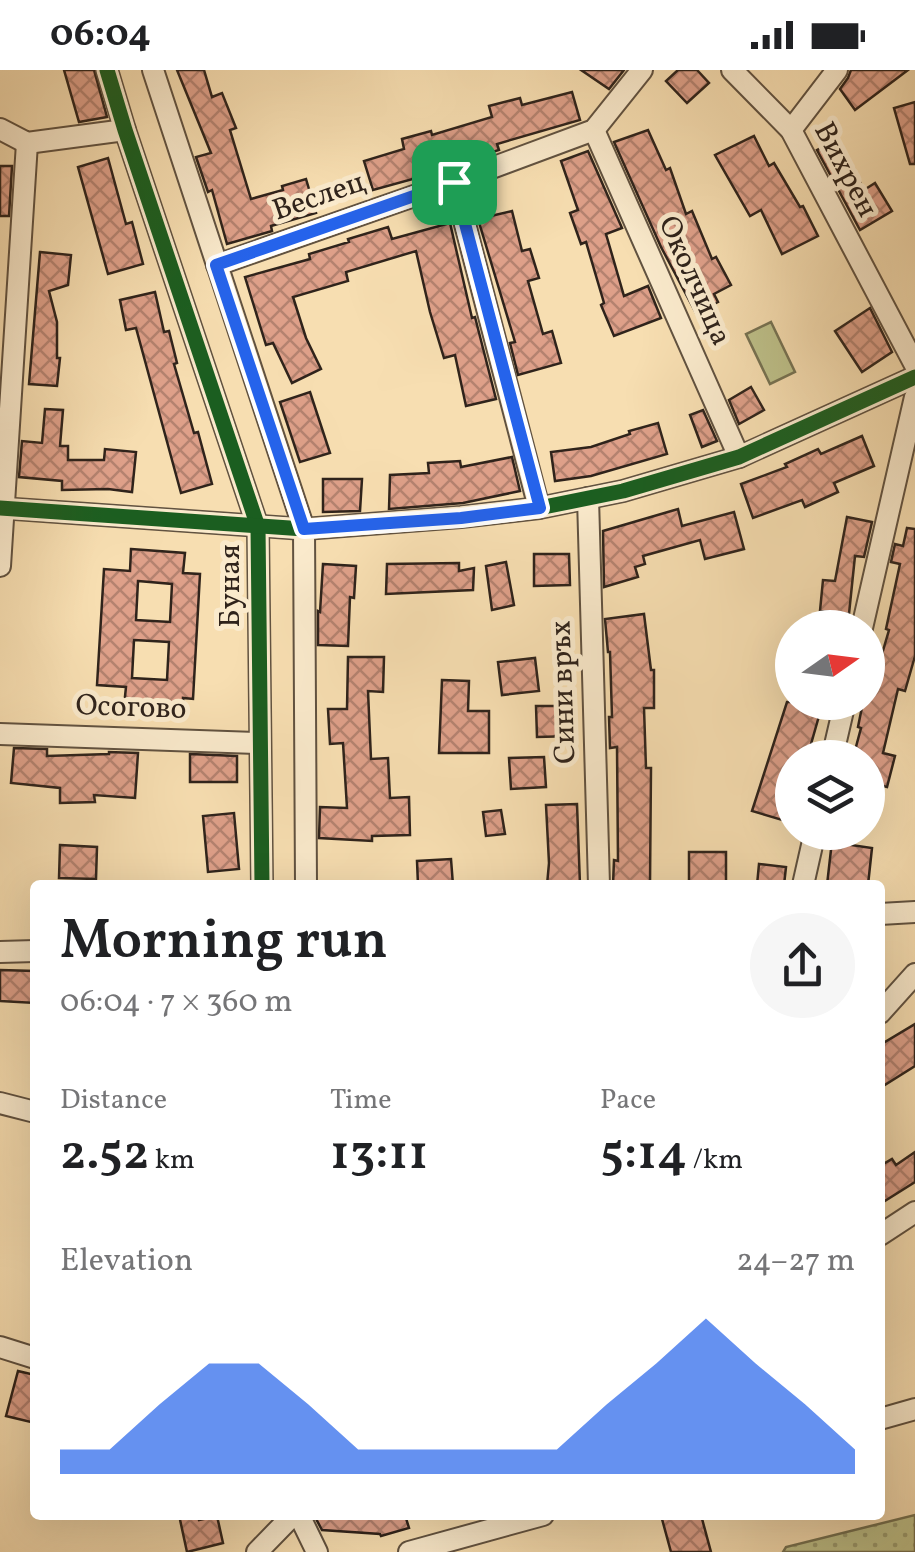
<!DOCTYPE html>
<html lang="en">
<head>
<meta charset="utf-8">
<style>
	body { margin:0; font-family:Vollkorn,serif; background:#f6f6f6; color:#202124; height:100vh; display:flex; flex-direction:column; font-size:38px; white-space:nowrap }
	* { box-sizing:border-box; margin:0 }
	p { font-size:32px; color:#757577 }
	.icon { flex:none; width:55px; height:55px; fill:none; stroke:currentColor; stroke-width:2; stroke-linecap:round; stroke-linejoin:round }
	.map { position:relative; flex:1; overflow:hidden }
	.side { position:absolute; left:30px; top:810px; width:855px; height:640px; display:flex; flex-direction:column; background:#fff; border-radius:10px; box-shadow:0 10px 40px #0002 }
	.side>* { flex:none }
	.needle { width:65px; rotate:76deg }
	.controls { position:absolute; left:775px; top:540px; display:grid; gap:20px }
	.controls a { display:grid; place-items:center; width:110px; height:110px; border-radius:50%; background:#fff; box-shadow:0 10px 40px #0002; font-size:50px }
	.pin { position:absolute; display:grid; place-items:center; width:85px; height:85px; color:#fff; margin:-42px; border-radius:20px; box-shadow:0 5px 15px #0006 }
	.round { display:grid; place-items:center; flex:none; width:105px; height:105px; border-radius:52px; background:#f6f6f6 }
	.overview { display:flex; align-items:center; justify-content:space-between; height:170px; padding:0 30px }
	h1 { font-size:55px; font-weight:600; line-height:75px }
	.stats { display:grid; grid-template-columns:repeat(3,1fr); gap:15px; height:170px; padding:10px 30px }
	.stats div { display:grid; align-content:center }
	.stats b { font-size:50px; font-weight:600 }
	.stats small { font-size:28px; font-weight:400 }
	.stats p { font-size:28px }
	.chart { height:280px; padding:20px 30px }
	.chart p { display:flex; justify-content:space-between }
	.chart svg { width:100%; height:180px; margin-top:10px; fill:#2563eb; opacity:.7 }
	.status { display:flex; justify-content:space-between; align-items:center; height:70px; padding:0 50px; background:#fff; direction:ltr }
	.status svg { height:28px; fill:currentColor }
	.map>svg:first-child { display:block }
	.grass { fill:url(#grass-dots); stroke:#767252; stroke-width:2.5 }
	.park { fill:#bec18a; stroke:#767252; stroke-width:2.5 }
	.building { fill:url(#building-cross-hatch); stroke:#2f231b; stroke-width:2.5; fill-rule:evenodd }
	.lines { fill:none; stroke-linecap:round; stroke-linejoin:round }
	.street-casing { stroke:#615240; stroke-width:24 }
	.street { stroke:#faeacc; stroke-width:20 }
	.cycleway-casing { stroke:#faeacc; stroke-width:21 }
	.cycleway { stroke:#1b5e20; stroke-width:15 }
	.route-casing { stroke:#fff; stroke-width:20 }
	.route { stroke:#2563eb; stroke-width:12 }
	.labels { text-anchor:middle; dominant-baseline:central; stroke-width:10; stroke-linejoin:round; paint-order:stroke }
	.street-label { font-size:30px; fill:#2f231b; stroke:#faeacc }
</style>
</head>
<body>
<div class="status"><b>06:04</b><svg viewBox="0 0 49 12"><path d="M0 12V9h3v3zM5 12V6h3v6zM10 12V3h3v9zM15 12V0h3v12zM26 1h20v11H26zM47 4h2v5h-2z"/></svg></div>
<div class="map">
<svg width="915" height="1482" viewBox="0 0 915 1482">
	<defs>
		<pattern id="grass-dots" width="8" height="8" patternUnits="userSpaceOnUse" patternTransform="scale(2.5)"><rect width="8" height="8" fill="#bec18a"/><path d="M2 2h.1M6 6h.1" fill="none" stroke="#9b9c70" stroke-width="1.8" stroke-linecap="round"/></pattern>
		<pattern id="building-cross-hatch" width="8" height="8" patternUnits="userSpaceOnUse" patternTransform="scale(2.5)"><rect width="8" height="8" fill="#dea089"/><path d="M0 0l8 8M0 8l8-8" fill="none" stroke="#b4826f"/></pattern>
	</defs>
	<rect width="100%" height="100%" fill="#f7deb1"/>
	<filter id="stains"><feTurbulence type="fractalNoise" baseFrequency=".002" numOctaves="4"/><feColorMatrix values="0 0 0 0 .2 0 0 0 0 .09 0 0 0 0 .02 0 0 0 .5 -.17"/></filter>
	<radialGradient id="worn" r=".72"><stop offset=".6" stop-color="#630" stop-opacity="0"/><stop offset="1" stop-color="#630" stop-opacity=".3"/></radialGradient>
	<!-- grass -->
	<path class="grass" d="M 915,1445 L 915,1482 L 783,1482 L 786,1477 Z"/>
	<!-- park -->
	<path class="park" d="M 771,252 L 795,302 L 770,314 L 746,264 Z"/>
	<!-- building -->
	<g class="building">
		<path d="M 64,0 L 94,0 L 107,47 L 79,52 Z"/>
		<path d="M 177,0 L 204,0 L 212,27 L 222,23 L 236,58 L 230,60 L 251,129 L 283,120 L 282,116 L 306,109 L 316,143 L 271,156 L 272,161 L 227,174 L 212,120 L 208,122 L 196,87 L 211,83 Z"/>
		<path d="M 581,0 L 624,0 L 609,19 Z"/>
		<path d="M 678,0 L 697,0 L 709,13 L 687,33 L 666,11 Z"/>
		<path d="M 851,0 L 908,0 L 855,40 L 840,19 L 848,8 Z"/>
		<path d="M 572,22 L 580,50 L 497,74 L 499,80 L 441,98 L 442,101 L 373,120 L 364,91 L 404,79 L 402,69 L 431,61 L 432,65 L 492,47 L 489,36 L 520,28 L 522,35 Z"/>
		<path d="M 915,32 L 915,94 L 910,94 L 894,38 Z"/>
		<path d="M 648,60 L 666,100 L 670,98 L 686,144 L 692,141 L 712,189 L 716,187 L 731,215 L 714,224 L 718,232 L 696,243 L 661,177 L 614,72 Z"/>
		<path d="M 754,66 L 769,96 L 774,93 L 800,137 L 803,136 L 818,166 L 782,184 L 761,140 L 750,146 L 715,85 Z"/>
		<path d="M 838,69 L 864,120 L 875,113 L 892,141 L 860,160 L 817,80 Z"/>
		<path d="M 588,81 L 622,158 L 606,164 L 624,226 L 648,216 L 661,248 L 614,266 L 601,235 L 604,233 L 586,172 L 581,174 L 570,143 L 578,140 L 561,91 Z"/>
		<path d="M 108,88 L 126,154 L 132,152 L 143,194 L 108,204 L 78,97 Z"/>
		<path d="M 0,96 L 12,96 L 9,146 L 0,146 Z"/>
		<path d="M 512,141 L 522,181 L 530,179 L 539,208 L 528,211 L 543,264 L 552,261 L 561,293 L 518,305 L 510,273 L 515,272 L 478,149 Z"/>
		<path d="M 450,153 L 472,248 L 475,247 L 496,329 L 466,336 L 455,285 L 444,288 L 430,242 L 416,181 L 346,202 L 348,211 L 293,227 L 306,268 L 321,299 L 292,313 L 273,273 L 266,275 L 245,207 L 310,189 L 309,184 L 349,172 L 348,169 L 388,157 L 392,169 Z"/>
		<path d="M 40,182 L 71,185 L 68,215 L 49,221 L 57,252 L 57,288 L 60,288 L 57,316 L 29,314 Z"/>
		<path d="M 155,222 L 164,262 L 169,261 L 177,293 L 174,294 L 194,363 L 198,362 L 212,414 L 181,423 L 136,258 L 126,260 L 120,230 Z"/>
		<path d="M 870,238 L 892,282 L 862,302 L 835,261 Z"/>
		<path d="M 751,317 L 764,340 L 739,354 L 729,330 Z"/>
		<path d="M 310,322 L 330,383 L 300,392 L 280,332 Z"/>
		<path d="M 45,339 L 63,340 L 60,376 L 68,376 L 68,390 L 104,390 L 105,379 L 136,382 L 132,422 L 108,419 L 62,420 L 62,411 L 19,407 L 22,371 L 42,373 Z"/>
		<path d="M 703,340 L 717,371 L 702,377 L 690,345 Z"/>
		<path d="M 658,353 L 667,384 L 591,406 L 555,411 L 551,382 L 591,377 L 630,364 L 629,361 Z"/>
		<path d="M 862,366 L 874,396 L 834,413 L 838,422 L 805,437 L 802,430 L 753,448 L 741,414 L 787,397 L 785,394 L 818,379 L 821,384 Z"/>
		<path d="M 512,387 L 520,421 L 463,433 L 389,439 L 390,405 L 429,403 L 428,393 L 460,391 L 461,397 Z"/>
		<path d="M 323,409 L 362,409 L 360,441 L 323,442 Z"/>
		<path d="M 678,439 L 682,456 L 734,442 L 744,479 L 705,489 L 700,470 L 643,486 L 645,494 L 635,497 L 638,507 L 604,517 L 603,461 Z"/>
		<path d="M 847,447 L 872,452 L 864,487 L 855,486 L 849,544 L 820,541 L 823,510 L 835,511 Z"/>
		<path d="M 907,458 L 915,459 L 915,586 L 905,621 L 898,619 L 883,683 L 895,686 L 887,717 L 875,714 L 874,720 L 868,720 L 868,688 L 853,688 L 861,658 L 858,657 L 863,632 L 868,632 L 889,560 L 886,559 L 900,494 L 891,492 L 895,474 L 903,476 Z"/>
		<path d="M 131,479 L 185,483 L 183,503 L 200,504 L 193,629 L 183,628 L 183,639 L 124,636 L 126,617 L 97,615 L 104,499 L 130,501 ZM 138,511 L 172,514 L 170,552 L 136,550 ZM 134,570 L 169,572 L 167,610 L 132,608 Z"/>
		<path d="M 534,484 L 569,484 L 570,515 L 534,516 Z"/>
		<path d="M 506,492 L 514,535 L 492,540 L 486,496 Z"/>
		<path d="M 459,493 L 459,501 L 474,498 L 473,520 L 386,524 L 387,494 Z"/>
		<path d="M 323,494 L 356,496 L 354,528 L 350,527 L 348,576 L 318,575 L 318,541 L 320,542 Z"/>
		<path d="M 644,544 L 651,600 L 654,600 L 654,638 L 644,638 L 646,698 L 651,698 L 650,815 L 613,815 L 614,790 L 618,791 L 617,677 L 610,678 L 609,647 L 612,647 L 610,582 L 608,582 L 605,549 Z"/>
		<path d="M 348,587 L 384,587 L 383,622 L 368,621 L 371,689 L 388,688 L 390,728 L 409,727 L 410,765 L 372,766 L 372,771 L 319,768 L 320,737 L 347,738 L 343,673 L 330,674 L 328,639 L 347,639 Z"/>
		<path d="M 535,588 L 539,621 L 502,625 L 498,592 Z"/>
		<path d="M 442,610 L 469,611 L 468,641 L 489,641 L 489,683 L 439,683 Z"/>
		<path d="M 787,632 L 823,632 L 807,688 L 792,688 L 792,737 L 789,752 L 752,741 Z"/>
		<path d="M 536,636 L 574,636 L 575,666 L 537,667 Z"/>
		<path d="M 14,678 L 47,679 L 47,686 L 109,684 L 109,682 L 138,683 L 135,728 L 94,725 L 95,732 L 60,733 L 60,718 L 11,713 Z"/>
		<path d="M 190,684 L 237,686 L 237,712 L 190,712 Z"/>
		<path d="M 544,687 L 546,717 L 511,719 L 509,688 Z"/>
		<path d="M 577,734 L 580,815 L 547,815 L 549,793 L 546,735 Z"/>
		<path d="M 501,740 L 505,764 L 486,766 L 483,742 Z"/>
		<path d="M 234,743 L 239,799 L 208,802 L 203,746 Z"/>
		<path d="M 833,762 L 853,762 L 851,775 L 872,778 L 868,815 L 827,815 Z"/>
		<path d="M 60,775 L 97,777 L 96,809 L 59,808 Z"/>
		<rect x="689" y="782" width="37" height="33"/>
		<path d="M 451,789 L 453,815 L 418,815 L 417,791 Z"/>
		<path d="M 759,794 L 786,797 L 784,815 L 757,815 Z"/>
		<path d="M 0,900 L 35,901 L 35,933 L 0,931 Z"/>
		<path d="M 915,954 L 915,996 L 880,1018 L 880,975 Z"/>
		<path d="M 915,1082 L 915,1112 L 880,1134 L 880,1096 L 892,1089 L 896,1095 Z"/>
		<path d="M 18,1301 L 35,1305 L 35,1353 L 6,1346 Z"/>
		<path d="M 179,1445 L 197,1445 L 199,1450 L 217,1446 L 223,1473 L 187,1482 Z"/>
		<path d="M 314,1445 L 405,1445 L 409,1458 L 381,1466 L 380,1464 L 322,1460 Z"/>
		<path d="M 679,1445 L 701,1445 L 711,1482 L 671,1482 L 662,1449 Z"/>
	</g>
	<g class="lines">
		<defs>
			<g id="street">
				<path d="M 107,0 L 125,60 L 258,457 L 262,815"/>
				<path d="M 153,0 L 304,459 L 306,815"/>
				<path d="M 732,0 L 791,60 L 915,295"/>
				<path d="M 0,59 L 27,73 L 125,60"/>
				<path d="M 594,60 L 739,387"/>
				<path d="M 791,60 L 837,0"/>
				<path d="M 454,112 L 539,438"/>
				<path d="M 217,195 L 454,112 L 594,60 L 642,0"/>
				<path d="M 588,428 L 599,815"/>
				<path d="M 0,438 L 304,459 L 461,447 L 539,438 L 623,421 L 739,387 L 915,307"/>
				<path d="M 0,496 L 27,73"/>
				<path d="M 862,558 L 915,327"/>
				<path d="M 0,664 L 259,673"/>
				<path d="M 832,688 L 845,632"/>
				<path d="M 803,815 L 815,762"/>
				<path d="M 880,844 L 915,842"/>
				<path d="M 0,882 L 35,881"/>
				<path d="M 880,943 L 915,904"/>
				<path d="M 0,1033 L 35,1042"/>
				<path d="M 880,1165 L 915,1142"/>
				<path d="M 0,1277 L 35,1288"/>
				<path d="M 880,1349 L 915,1339"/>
				<path d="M 299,1445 L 317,1482"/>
				<path d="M 257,1482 L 293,1445"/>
				<path d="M 409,1482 L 543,1445"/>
			</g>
		</defs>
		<!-- street casing -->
		<use href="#street" class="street-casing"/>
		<!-- street -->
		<use href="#street" class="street"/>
		<defs>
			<g id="cycleway">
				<path d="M 107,0 L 125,60 L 258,457 L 262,815"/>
				<path d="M 0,438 L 304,459 L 461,447 L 539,438 L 623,421 L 739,387 L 915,307"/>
			</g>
		</defs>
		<!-- cycleway casing -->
		<use href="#cycleway" class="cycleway-casing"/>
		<!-- cycleway -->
		<use href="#cycleway" class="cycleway"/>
	</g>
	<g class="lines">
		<defs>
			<path id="route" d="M 454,112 L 540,438 L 461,448 L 304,459 L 216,195 Z"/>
		</defs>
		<!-- route casing -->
		<use href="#route" class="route-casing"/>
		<!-- route -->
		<use href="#route" class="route"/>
	</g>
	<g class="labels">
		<!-- street labels -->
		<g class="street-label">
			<text transform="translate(845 100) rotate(62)">Вихрен</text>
			<text transform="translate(319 127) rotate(-19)">Веслец</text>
			<text transform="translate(694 211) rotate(66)">Околчица</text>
			<text transform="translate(231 516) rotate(-90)">Буная</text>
			<text transform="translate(564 622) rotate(-92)">Сини връх</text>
			<text transform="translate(131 638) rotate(2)">Осогово</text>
		</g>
	</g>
	<rect width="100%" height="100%" filter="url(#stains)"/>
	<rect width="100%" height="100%" fill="url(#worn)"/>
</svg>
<div class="controls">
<a><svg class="needle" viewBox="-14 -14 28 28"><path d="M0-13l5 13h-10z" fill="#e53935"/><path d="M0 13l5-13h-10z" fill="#757577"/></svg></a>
<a><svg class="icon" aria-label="layers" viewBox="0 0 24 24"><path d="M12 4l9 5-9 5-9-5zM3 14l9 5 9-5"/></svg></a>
</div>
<div class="pin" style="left:454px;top:112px;background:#1e9e55"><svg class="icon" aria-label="arrive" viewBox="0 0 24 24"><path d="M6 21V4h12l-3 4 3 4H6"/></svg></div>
<section class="side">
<div class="overview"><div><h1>Morning run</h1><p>06:04 · 7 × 360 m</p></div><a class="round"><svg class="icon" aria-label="share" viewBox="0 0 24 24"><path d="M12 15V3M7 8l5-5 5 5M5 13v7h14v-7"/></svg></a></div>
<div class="stats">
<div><p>Distance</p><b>2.52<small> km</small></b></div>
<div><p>Time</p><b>13:11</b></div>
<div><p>Pace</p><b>5:14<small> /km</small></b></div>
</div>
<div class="chart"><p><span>Elevation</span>24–27 m</p>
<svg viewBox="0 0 160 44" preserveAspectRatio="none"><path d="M0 44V38L10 38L20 27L30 17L40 17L50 27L60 38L70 38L80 38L90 38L100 38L110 27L120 17L130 6L140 17L150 27L160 38V44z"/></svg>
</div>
</section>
</div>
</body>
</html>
